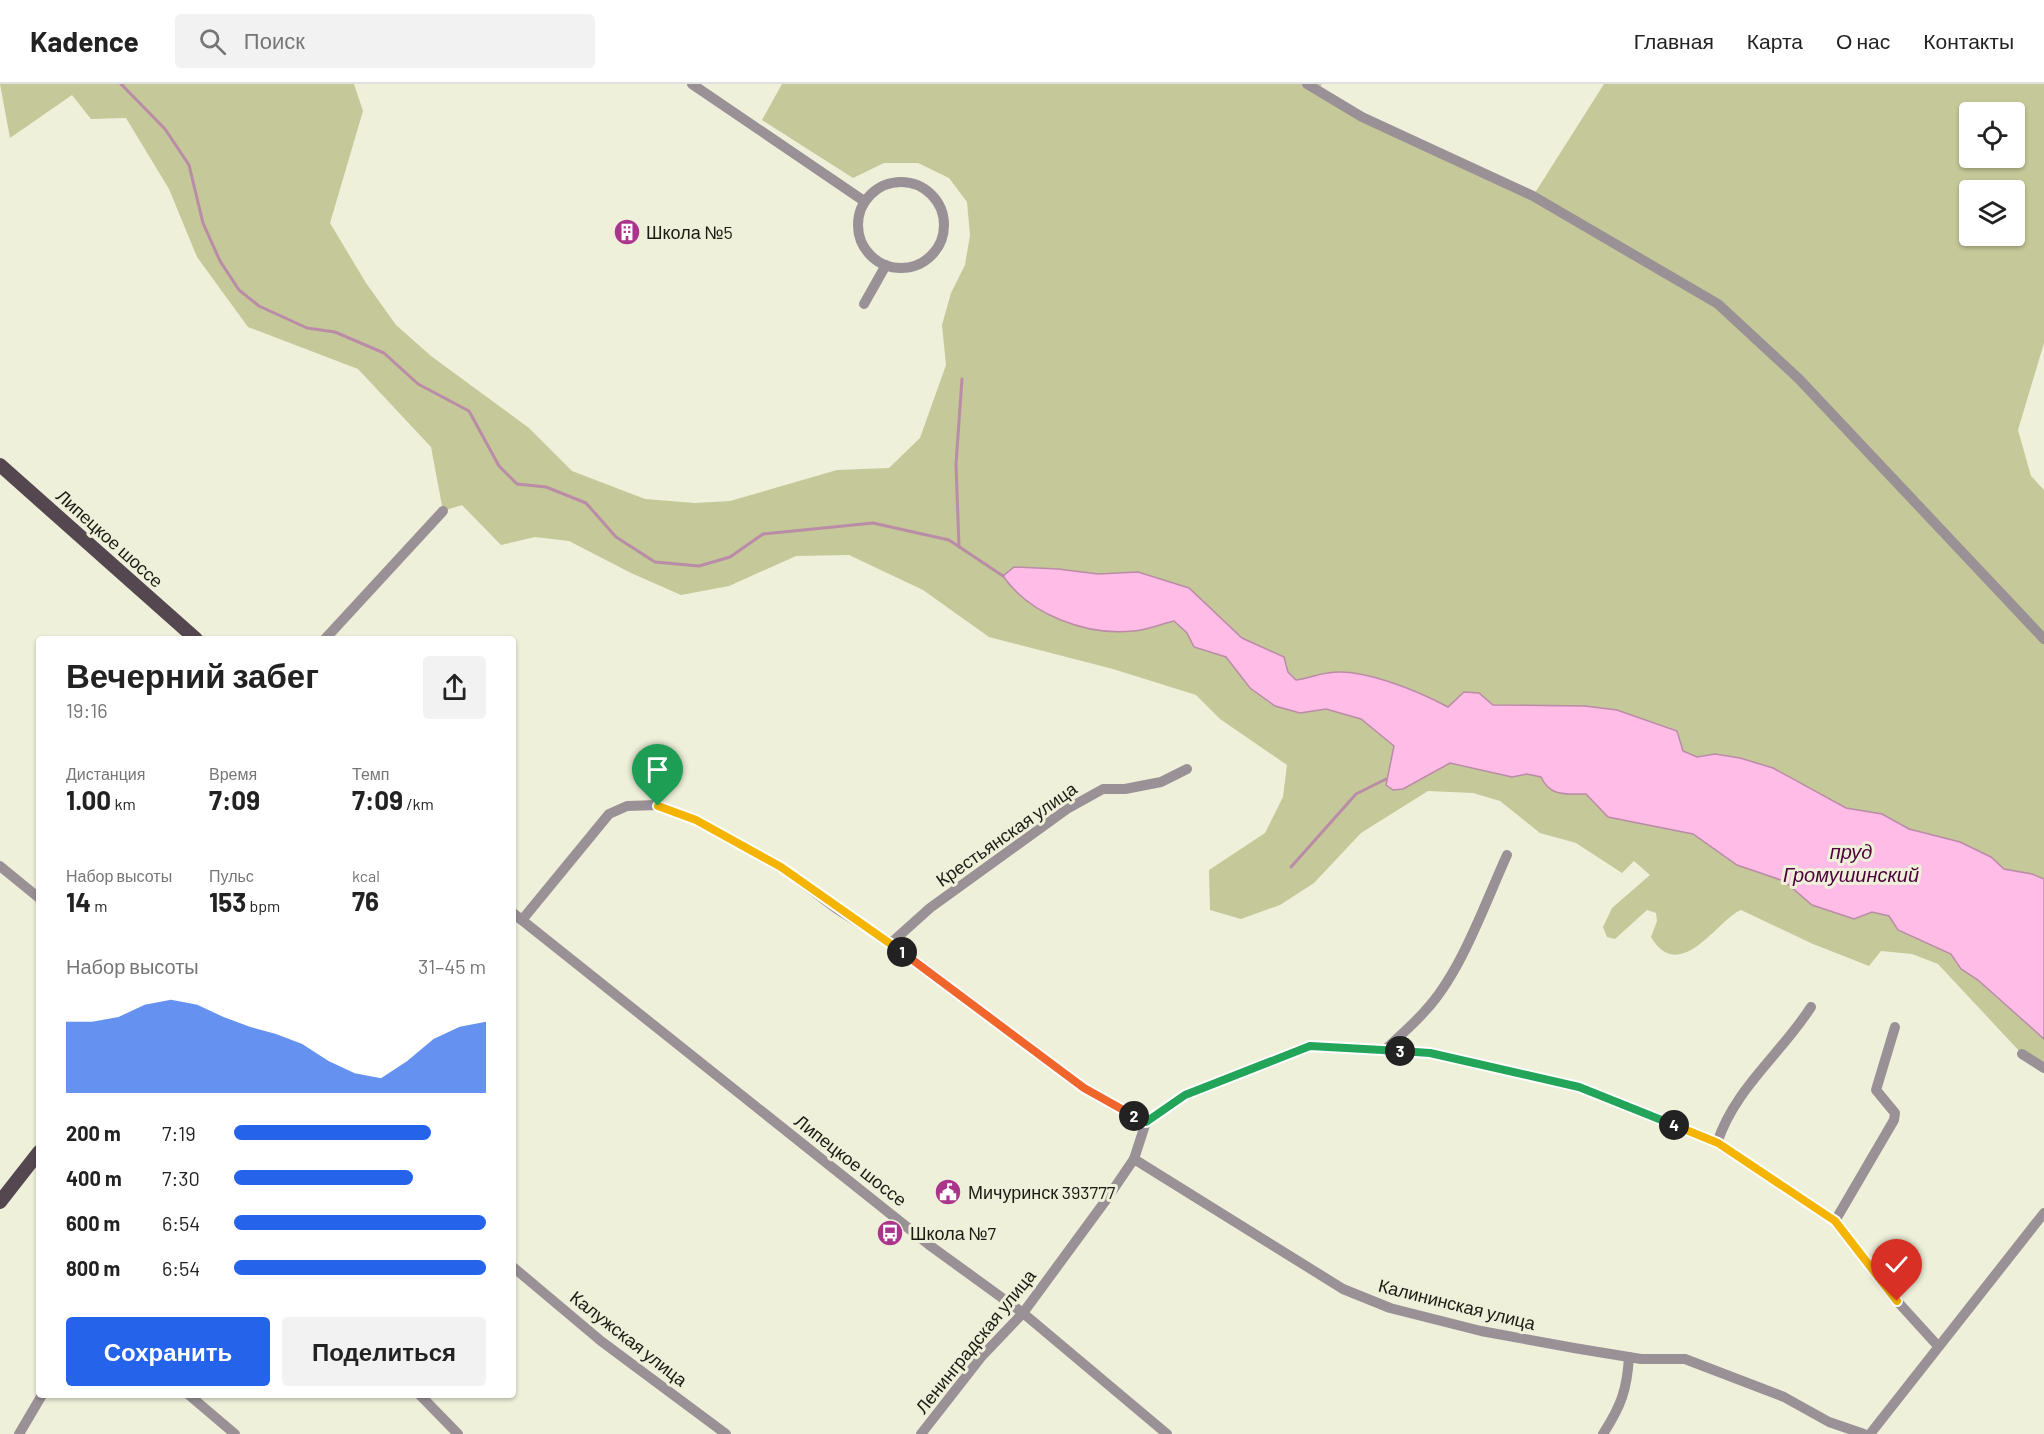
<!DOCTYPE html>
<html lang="ru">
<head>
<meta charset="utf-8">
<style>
	body { margin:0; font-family:Barlow,sans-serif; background:#f2f2f2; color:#222; height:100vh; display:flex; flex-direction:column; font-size:22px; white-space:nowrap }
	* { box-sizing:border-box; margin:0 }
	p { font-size:20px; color:#767676 }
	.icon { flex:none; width:33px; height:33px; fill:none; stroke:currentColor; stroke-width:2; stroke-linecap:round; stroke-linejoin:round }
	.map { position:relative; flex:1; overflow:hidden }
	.panel { position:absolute; left:36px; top:552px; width:480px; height:762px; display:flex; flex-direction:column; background:#fff; border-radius:6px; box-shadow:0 2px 4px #0004 }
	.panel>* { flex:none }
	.fabs { position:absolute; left:1959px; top:18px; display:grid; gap:12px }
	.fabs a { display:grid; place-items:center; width:66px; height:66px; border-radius:6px; background:#fff; box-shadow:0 2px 4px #0004; font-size:30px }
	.pin { position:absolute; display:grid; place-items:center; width:51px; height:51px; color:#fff; margin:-62px -26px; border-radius:50% 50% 50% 0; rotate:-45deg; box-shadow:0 0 6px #0007 }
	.pin .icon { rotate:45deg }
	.km { position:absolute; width:30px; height:30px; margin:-15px; border-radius:50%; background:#222; color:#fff; font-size:16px; line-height:30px; text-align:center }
	.round { display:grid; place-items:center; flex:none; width:63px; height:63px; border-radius:6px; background:#f2f2f2 }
	.head { display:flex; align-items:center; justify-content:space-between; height:102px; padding:0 30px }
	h1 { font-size:33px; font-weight:700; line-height:45px }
	.figures { display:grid; grid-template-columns:repeat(3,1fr); gap:9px; height:102px; padding:6px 30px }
	.figures div { display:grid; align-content:center }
	.figures b { font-size:26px; font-weight:700 }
	.figures small { font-size:16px; font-weight:400 }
	.figures p { font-size:16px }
	.chart { height:168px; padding:12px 30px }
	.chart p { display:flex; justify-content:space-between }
	.chart svg { width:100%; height:108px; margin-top:6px; fill:#2563eb; opacity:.7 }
	.cta { display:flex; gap:12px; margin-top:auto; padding:12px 30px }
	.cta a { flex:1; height:69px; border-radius:6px; background:#2563eb; color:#fff; font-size:24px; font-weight:700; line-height:69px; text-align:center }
	.cta a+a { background:#f2f2f2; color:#222 }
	ul { padding:0 30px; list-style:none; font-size:20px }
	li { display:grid; grid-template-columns:96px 72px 1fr; align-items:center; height:45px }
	li i { height:15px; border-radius:8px; background:#2563eb }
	header { display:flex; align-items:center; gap:36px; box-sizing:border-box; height:84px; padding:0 30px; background:#fff; border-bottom:2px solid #e0e0e0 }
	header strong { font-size:28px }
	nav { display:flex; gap:33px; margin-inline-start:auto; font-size:21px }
	.search { width:420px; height:54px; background:#f2f2f2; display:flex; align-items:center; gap:15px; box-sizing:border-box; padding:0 21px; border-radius:6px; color:#767676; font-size:22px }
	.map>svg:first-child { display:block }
	.green { fill:#c5c898; fill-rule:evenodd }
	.water { fill:#febce6; stroke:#ba8ca7; stroke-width:1.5 }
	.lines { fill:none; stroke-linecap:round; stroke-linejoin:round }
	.stream { stroke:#ba8ca7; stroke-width:3 }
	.minor { stroke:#9a9197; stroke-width:10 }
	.major { stroke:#554750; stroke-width:14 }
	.split-1-casing { stroke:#fff; stroke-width:12 }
	.split-2-casing { stroke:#fff; stroke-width:12 }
	.split-3-casing { stroke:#fff; stroke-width:12 }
	.split-4-casing { stroke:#fff; stroke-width:12 }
	.split-5-casing { stroke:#fff; stroke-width:12 }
	.split-1 { stroke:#f5b400; stroke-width:8 }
	.split-2 { stroke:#f0652b; stroke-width:8 }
	.split-3 { stroke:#22a559; stroke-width:8 }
	.split-4 { stroke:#22a559; stroke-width:8 }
	.split-5 { stroke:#f5b400; stroke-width:8 }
	.labels { text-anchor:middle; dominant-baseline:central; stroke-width:6; stroke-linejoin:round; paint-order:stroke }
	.poi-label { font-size:18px; fill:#1a1b13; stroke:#eff0da; text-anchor:start }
	.street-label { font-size:18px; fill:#1a1b13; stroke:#eff0da }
	.water-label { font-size:20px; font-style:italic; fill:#4e013d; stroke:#eff0da }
</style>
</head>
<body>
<header>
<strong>Kadence</strong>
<div class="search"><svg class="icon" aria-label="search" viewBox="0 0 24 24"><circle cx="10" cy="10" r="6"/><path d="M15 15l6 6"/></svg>Поиск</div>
<nav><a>Главная</a><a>Карта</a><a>О нас</a><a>Контакты</a></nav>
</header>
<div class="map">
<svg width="2044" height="1350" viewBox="0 0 2044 1350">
	<rect width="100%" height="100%" fill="#eff0da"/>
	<!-- green -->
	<path class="green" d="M 0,0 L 354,0 L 363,27 L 330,139 L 366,199 L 396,241 L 431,272 L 529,344 L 572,387 L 645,415 L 695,419 L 730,417 L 837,386 L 889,384 L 920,354 L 946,281 L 942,241 L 951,209 L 965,181 L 970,151 L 967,118 L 949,94 L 918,79 L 884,79 L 853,94 L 762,36 L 782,0 L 1322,0 L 1318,6 L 1533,112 L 1604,0 L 2044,0 L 2044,259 L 2018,346 L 2031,392 L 2044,406 L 2044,984 L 2022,970 L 1938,880 L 1912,870 L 1881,867 L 1869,882 L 1813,860 L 1741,826 C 1718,835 1680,902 1651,853 L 1657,837 L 1656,829 L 1647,826 L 1615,855 L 1607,853 L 1603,843 L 1612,824 L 1650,791 L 1634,777 L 1622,789 L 1576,759 L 1540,749 L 1500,717 L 1473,709 L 1428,707 L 1361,749 L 1314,799 L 1280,821 L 1241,835 L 1210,826 L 1209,786 L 1265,749 L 1283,713 L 1287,681 L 1220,635 L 1196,611 L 1113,585 L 989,553 L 923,506 L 849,471 L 796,472 L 729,502 L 681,511 L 631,489 L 569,457 L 535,453 L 501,461 L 462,421 L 443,427 L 431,363 L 358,285 L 248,243 L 197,173 L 169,105 L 126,34 L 91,35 L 72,11 L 10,54 ZM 1970,28 L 2014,28 L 2014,74 L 1970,74 ZM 1970,106 L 2014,106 L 2014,152 L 1970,152 Z"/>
	<!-- water -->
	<path class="water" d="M 1014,483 L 1058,485 L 1098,490 L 1138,488 L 1189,504 L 1242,554 L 1284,573 L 1288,588 L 1296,596 C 1307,595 1317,590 1328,589 C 1361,583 1418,607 1448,623 L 1464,608 L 1479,609 L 1493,621 L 1585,622 L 1617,626 L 1677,647 L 1683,667 L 1697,673 L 1715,670 L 1740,674 L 1773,684 L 1846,724 L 1882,730 L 1909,745 L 1960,758 L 1991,773 L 2004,785 L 2032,790 L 2044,795 L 2044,955 L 1978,896 L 1961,885 L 1951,870 L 1898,846 L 1889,832 L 1872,828 L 1854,835 L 1812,821 L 1784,797 L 1737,781 L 1693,750 L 1608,733 L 1586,710 C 1566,710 1550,713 1541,693 L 1527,690 L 1512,693 L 1450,679 L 1403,705 L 1393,706 L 1386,701 L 1394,662 L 1361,635 L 1326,625 L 1300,629 L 1275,622 L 1250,604 L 1226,573 L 1194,563 L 1187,549 L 1174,537 C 1161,540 1147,546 1133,547 C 1087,552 1030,531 1003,492 Z"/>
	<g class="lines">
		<!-- stream -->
		<g class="stream">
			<path d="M 121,0 L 165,45 L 189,81 L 203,139 L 220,177 L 239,206 L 259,222 L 307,244 L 335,248 L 384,269 L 418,300 L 469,327 L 499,382 L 517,400 L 546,403 L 586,419 L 616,453 L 655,478 L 699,482 L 730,473 L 763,450 L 873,439 L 949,456 L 1003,492"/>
			<path d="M 959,463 L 956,380 L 962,295"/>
			<path d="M 1291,783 L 1356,710 L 1386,695"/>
		</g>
		<!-- minor -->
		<g class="minor">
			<path d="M 692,0 L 864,117"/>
			<path d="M 1307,0 L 1362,33 L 1533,112 L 1718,220 L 1799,295 L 2044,555"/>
			<circle cx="901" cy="141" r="43"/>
			<path d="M 864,220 L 886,181"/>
			<path d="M 325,555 L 443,427"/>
			<path d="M 0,782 L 39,814"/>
			<path d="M 513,829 L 932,1163 L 1023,1229 L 1167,1350"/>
			<path d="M 522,836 L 609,730 L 627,722 L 658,721 L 696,736 L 781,783 L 837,825 L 891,859 L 1085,1004 L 1146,1038"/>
			<path d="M 891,859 L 930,824 L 1067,725 L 1103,705 L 1125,705 L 1161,698 L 1187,685"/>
			<path d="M 1385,966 C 1398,953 1413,941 1425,927 C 1461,889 1485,819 1507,771"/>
			<path d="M 2022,970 L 2044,984"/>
			<path d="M 1717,1059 C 1735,1004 1781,970 1811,923"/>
			<path d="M 1134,1075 L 1343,1205 L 1390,1224 L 1481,1247 L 1574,1264 L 1641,1275 L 1685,1275 L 1784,1313 L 1829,1338 L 1864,1350"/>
			<path d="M 1835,1137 L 1894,1036 L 1895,1029 L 1876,1006 L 1895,943"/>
			<path d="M 513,1183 L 601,1257 L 726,1350"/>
			<path d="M 189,1311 L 235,1350"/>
			<path d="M 420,1311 L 458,1350"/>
			<path d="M 19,1350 L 42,1311"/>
			<path d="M 921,1350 L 982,1272 L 1023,1229 L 1106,1116 L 1134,1075 L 1146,1038 L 1185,1011 L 1309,962 L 1430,969 L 1579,1003 L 1717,1059 L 1835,1137 L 1897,1217 L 1937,1261"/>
			<path d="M 1603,1350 C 1621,1322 1627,1306 1629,1273"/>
			<path d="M 1870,1350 L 2044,1129"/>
		</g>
		<!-- major -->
		<g class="major">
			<path d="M 0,381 L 196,555"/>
			<path d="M 0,1118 L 39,1068"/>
		</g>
	</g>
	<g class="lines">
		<defs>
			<path id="split-1" d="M 658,722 L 696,736 L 781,783 L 902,868"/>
			<path id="split-2" d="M 902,868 L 1084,1004 L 1134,1032"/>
			<path id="split-3" d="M 1134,1032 L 1146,1038 L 1185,1011 L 1310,962 L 1400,967"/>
			<path id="split-4" d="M 1400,967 L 1430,969 L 1579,1003 L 1674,1041"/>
			<path id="split-5" d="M 1674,1041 L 1718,1059 L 1835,1137 L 1897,1217"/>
		</defs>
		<!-- split-1 casing -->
		<use href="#split-1" class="split-1-casing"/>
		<!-- split-2 casing -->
		<use href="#split-2" class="split-2-casing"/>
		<!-- split-3 casing -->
		<use href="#split-3" class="split-3-casing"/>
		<!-- split-4 casing -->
		<use href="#split-4" class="split-4-casing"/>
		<!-- split-5 casing -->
		<use href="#split-5" class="split-5-casing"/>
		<!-- split-1 -->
		<use href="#split-1" class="split-1"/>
		<!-- split-2 -->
		<use href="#split-2" class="split-2"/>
		<!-- split-3 -->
		<use href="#split-3" class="split-3"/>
		<!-- split-4 -->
		<use href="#split-4" class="split-4"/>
		<!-- split-5 -->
		<use href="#split-5" class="split-5"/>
	</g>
	<!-- icons -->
	<defs>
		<symbol id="building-disc" viewBox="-11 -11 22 22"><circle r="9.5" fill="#ac358c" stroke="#eff0da"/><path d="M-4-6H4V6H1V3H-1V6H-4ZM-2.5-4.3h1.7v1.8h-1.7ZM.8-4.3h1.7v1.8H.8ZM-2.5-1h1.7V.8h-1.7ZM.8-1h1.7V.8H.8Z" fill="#fff"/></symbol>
		<symbol id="civic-disc" viewBox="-11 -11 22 22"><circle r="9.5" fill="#ac358c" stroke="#eff0da"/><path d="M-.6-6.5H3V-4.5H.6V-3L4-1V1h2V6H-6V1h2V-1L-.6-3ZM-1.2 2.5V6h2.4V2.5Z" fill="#fff"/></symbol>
		<symbol id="bus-disc" viewBox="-11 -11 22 22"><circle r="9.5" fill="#ac358c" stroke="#eff0da"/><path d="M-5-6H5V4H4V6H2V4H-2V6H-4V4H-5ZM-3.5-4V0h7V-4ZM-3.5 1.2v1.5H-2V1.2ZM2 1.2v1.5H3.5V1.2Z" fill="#fff"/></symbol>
	</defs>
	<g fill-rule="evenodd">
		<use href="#building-disc" x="612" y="133" width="30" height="30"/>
		<use href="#civic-disc" x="933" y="1093" width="30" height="30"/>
		<use href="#bus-disc" x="875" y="1134" width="30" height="30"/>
	</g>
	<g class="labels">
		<!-- poi labels -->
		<g class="poi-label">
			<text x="646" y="148">Школа №5</text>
			<text x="968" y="1108">Мичуринск 393777</text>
			<text x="910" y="1149">Школа №7</text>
		</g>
		<!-- street labels -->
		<g class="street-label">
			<text transform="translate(110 454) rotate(42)">Липецкое шоссе</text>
			<text transform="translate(1006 750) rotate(-35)">Крестьянская улица</text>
			<text transform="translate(851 1076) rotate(38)">Липецкое шоссе</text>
			<text transform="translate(1457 1220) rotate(14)">Калининская улица</text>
			<text transform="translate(629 1254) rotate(38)">Калужская улица</text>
			<text transform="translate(975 1257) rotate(-51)">Ленинградская улица</text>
		</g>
		<!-- water labels -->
		<g class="water-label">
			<text x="1851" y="767">пруд<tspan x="1851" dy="23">Громушинский</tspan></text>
		</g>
	</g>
</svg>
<div class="fabs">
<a><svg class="icon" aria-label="locate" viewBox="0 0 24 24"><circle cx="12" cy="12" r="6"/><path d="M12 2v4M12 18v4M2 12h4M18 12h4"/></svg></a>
<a><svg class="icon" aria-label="layers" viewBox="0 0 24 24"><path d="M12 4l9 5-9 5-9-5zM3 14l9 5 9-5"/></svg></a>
</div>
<div class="pin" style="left:658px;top:722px;background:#1e9e55"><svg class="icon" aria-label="arrive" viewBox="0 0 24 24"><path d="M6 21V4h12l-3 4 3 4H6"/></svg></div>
<div class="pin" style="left:1897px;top:1217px;background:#d93025"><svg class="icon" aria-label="check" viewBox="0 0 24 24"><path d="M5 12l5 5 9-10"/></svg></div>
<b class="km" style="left:902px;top:868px">1</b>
<b class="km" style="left:1134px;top:1032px">2</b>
<b class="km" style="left:1400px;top:967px">3</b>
<b class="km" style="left:1674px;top:1041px">4</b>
<section class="panel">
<div class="head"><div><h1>Вечерний забег</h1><p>19:16</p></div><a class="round"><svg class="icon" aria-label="share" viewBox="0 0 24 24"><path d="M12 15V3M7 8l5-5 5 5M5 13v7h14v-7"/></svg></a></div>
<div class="figures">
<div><p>Дистанция</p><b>1.00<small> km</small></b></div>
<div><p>Время</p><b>7:09</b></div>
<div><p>Темп</p><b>7:09<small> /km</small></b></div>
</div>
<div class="figures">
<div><p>Набор высоты</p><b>14<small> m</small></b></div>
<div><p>Пульс</p><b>153<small> bpm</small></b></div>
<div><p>kcal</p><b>76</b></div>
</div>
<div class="chart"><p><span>Набор высоты</span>31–45 m</p>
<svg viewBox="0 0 160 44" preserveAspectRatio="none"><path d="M0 44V15L10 15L20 13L30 8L40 6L50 8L60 13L70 17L80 20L90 24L100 31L110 36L120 38L130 31L140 22L150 17L160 15V44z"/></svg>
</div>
<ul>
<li><b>200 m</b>7:19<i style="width:78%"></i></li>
<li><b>400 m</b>7:30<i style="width:71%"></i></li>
<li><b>600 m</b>6:54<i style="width:100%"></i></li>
<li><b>800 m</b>6:54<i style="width:100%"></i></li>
</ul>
<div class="cta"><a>Сохранить</a><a>Поделиться</a></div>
</section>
</div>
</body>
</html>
